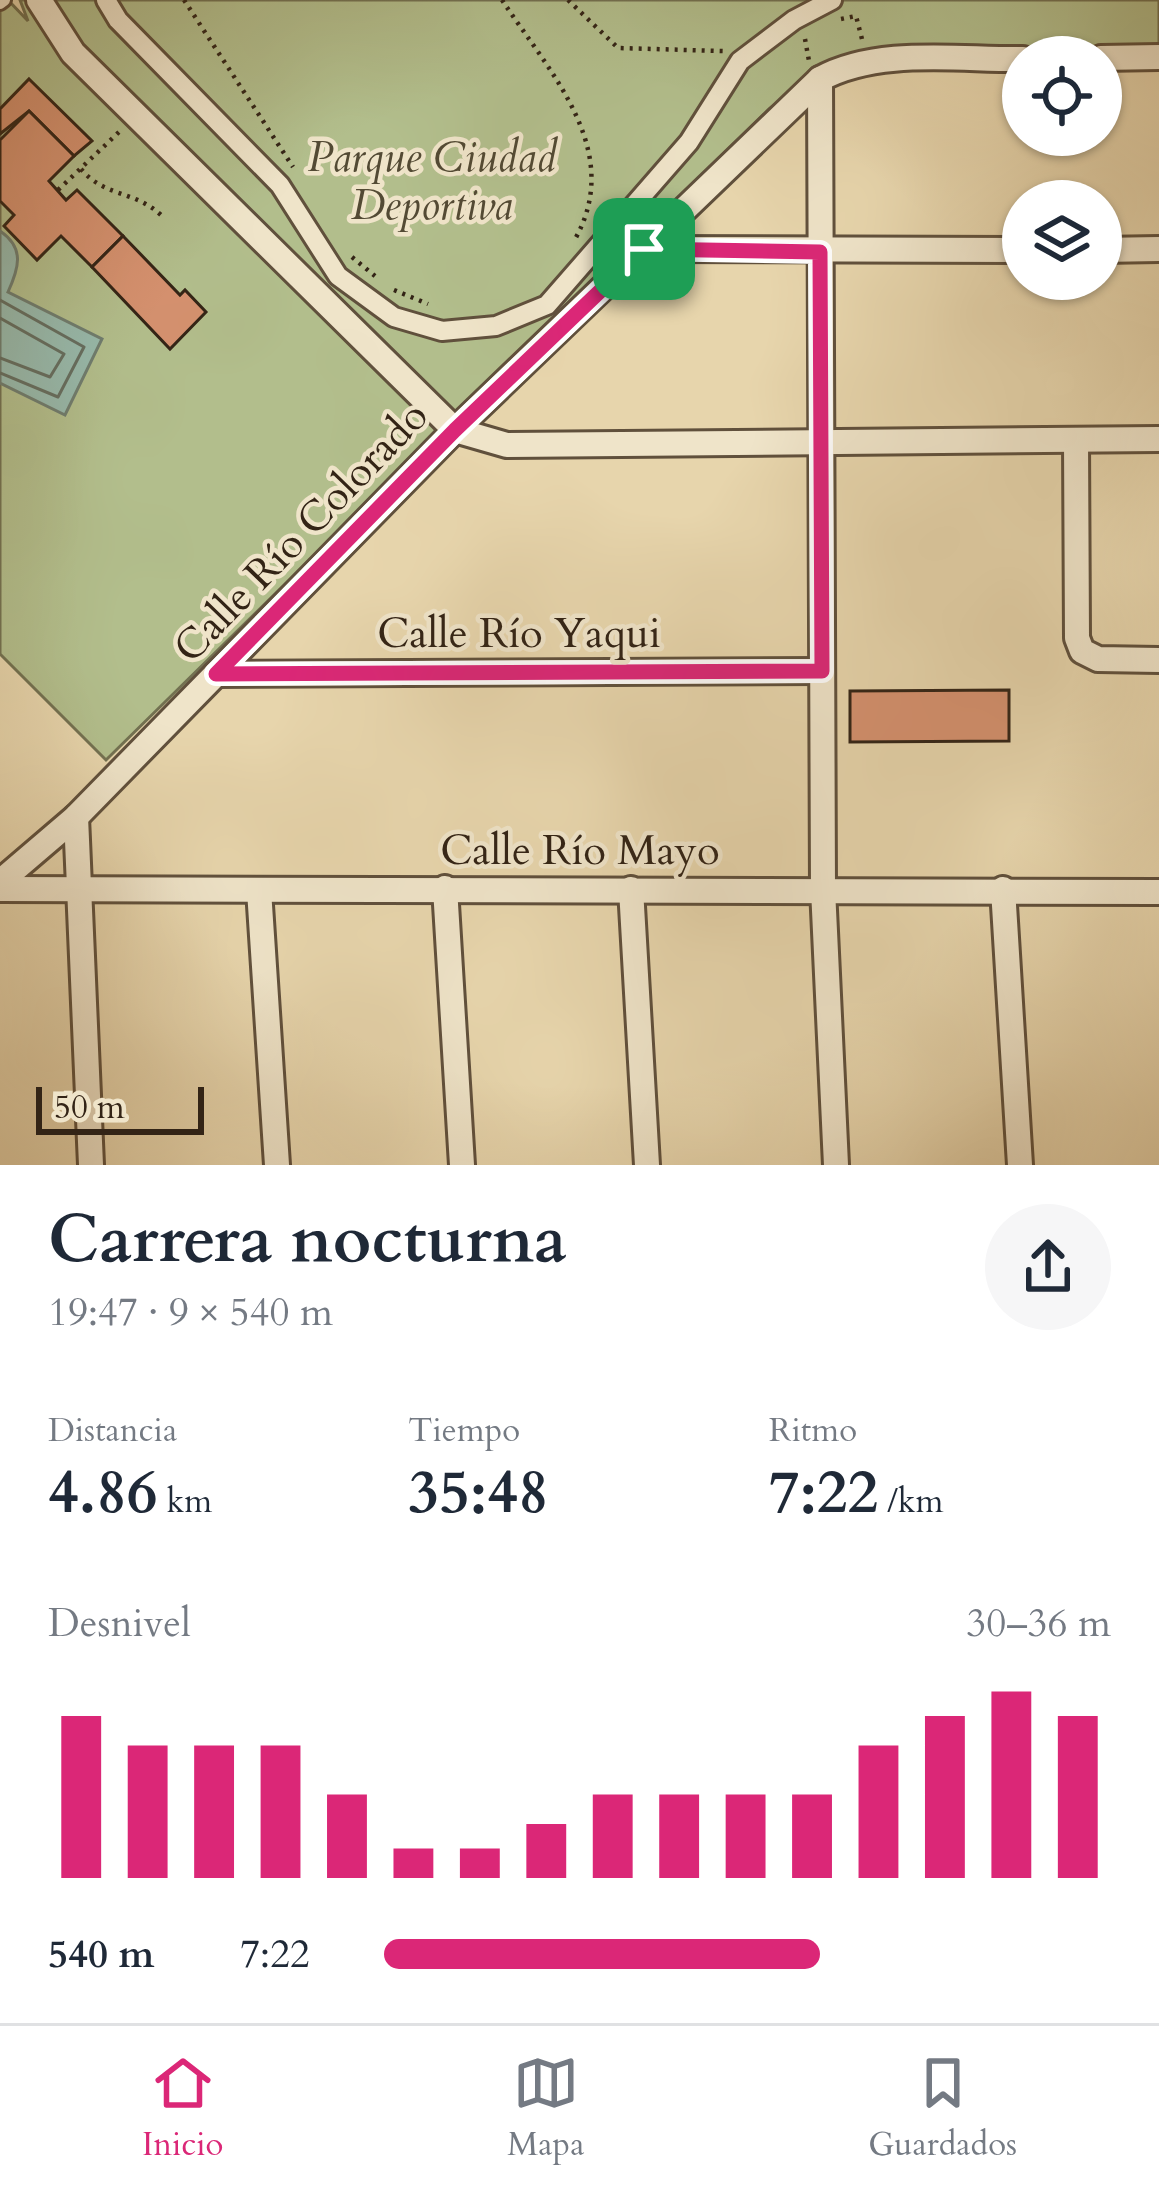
<!DOCTYPE html>
<html lang="es">
<head>
<meta charset="utf-8">
<style>
	body { margin:0; font-family:Cardo,serif; background:#f6f6f7; color:#1f2937; height:100vh; display:flex; flex-direction:column; font-size:45px; white-space:nowrap }
	* { box-sizing:border-box; margin:0 }
	p { font-size:39px; color:#747a83 }
	.icon { flex:none; width:66px; height:66px; fill:none; stroke:currentColor; stroke-width:2; stroke-linecap:round; stroke-linejoin:round }
	.map { position:relative; height:1165px; overflow:hidden }
	.drawer { display:flex; flex-direction:column; background:#fff; flex:1 }
	.drawer>* { flex:none }
	.controls { position:absolute; left:1002px; top:36px; display:grid; gap:24px }
	.controls a { display:grid; place-items:center; width:120px; height:120px; border-radius:50%; background:#fff; box-shadow:0 3px 9px #0004; font-size:60px }
	.scale { position:absolute; left:36px; bottom:30px; width:168px; box-sizing:border-box; padding-left:12px; border:6px solid #332416; border-top:0; font-size:33px; line-height:42px; white-space:nowrap; color:#332416; -webkit-text-stroke:9px #efe4c9; paint-order:stroke }
	.pin { position:absolute; display:grid; place-items:center; width:102px; height:102px; color:#fff; margin:-51px; border-radius:24px; box-shadow:0 6px 18px #0006 }
	.round { display:grid; place-items:center; flex:none; width:126px; height:126px; border-radius:63px; background:#f6f6f7 }
	.headline { display:flex; align-items:center; justify-content:space-between; height:204px; padding:0 48px }
	h1 { font-size:66px; font-weight:800; line-height:90px }
	.figures { display:grid; grid-template-columns:repeat(3,1fr); gap:18px; height:204px; padding:12px 48px }
	.figures div { display:grid; align-content:center }
	.figures b { font-size:60px; font-weight:800 }
	.figures small { font-size:33px; font-weight:400 }
	.figures p { font-size:33px }
	.chart { height:336px; padding:24px 48px }
	.chart p { display:flex; justify-content:space-between }
	.chart svg { width:100%; height:216px; margin-top:12px; stroke:#db2777; stroke-width:6 }
	ul { padding:0 48px; list-style:none; font-size:39px }
	li { display:grid; grid-template-columns:192px 144px 1fr; align-items:center; height:90px }
	li i { height:30px; border-radius:15px; background:#db2777 }
	.tabs { display:flex; justify-content:space-around; align-items:center; height:168px; border-top:3px solid #e0e1e3; background:#fff; font-size:33px; color:#747a83 }
	.tabs a { display:grid; justify-items:center; gap:6px }
	.tabs .active { color:#db2777 }
	.map>svg:first-child { display:block }
	.green { fill:#b2be8c; stroke:#727151; stroke-width:3 }
	.water { fill:#97b9ab; stroke:#6f7d6f; stroke-width:3 }
	.lines { fill:none; stroke-linecap:round; stroke-linejoin:round }
	.shore { stroke:#656e60; stroke-width:3 }
	.building { fill:#d5916f; stroke:#332416; stroke-width:3 }
	.service-casing { stroke:#60503c; stroke-width:18 }
	.pedestrian-casing { stroke:#60503c; stroke-width:24 }
	.minor-casing { stroke:#60503c; stroke-width:30 }
	.path { stroke:#332416; stroke-width:4.5; stroke-dasharray:3 6; stroke-linecap:butt }
	.service { stroke:#efe4c9; stroke-width:12 }
	.pedestrian { stroke:#efe4c9; stroke-width:18 }
	.minor { stroke:#efe4c9; stroke-width:24 }
	.route-casing { stroke:#fff; stroke-width:24 }
	.route { stroke:#db2777; stroke-width:15 }
	.labels { text-anchor:middle; dominant-baseline:central; stroke-width:9; stroke-linejoin:round; paint-order:stroke }
	.park-label { font-size:42px; font-style:italic; fill:#534a34; stroke:#efe4c9 }
	.street-label { font-size:42px; fill:#332416; stroke:#efe4c9 }
</style>
</head>
<body>
<div class="map">
<svg width="1159" height="1165" viewBox="0 0 1159 1165">
	<rect width="100%" height="100%" fill="#e7d5ac"/>
	<filter id="stains"><feTurbulence type="fractalNoise" baseFrequency=".00167" numOctaves="4"/><feColorMatrix values="0 0 0 0 .2 0 0 0 0 .09 0 0 0 0 .02 0 0 0 .5 -.17"/></filter>
	<radialGradient id="worn" r=".72"><stop offset=".6" stop-color="#630" stop-opacity="0"/><stop offset="1" stop-color="#630" stop-opacity=".3"/></radialGradient>
	<!-- green -->
	<path class="green" d="M 0,0 L 8,0 L 28,21 L 20,0 L 1159,0 L 1159,52 L 824,67 L 769,109 L 106,760 L 0,654 Z"/>
	<!-- water -->
	<path class="water" d="M 0,231 C 25,248 19,268 8,292 L 102,339 L 65,415 L 0,383 Z"/>
	<g class="lines">
		<!-- shore -->
		<g class="shore">
			<path d="M 0,300 L 84,347 L 58,397 L 0,373"/>
			<path d="M 0,318 L 64,354 L 50,377 L 0,358"/>
		</g>
	</g>
	<!-- building -->
	<g class="building">
		<path d="M 29,79 L 92,141 L 74,156 L 29,111 L 0,134 L 0,109 Z"/>
		<path d="M 29,111 L 74,156 L 49,181 L 66,200 L 77,190 L 123,236 L 92,267 L 61,236 L 37,260 L 4,226 L 14,215 L 0,201 L 0,140 Z"/>
		<path d="M 123,236 L 180,295 L 185,290 L 206,312 L 170,349 L 92,267 Z"/>
		<path d="M 1009,690 L 1009,741 L 850,742 L 850,691 Z"/>
	</g>
	<g class="lines">
		<defs>
			<path id="service" d="M 0,3 L 4,0"/>
			<path id="pedestrian" d="M 106,0 L 118,20 L 280,185 L 338,276 L 394,317 L 442,331 L 496,326 L 547,305 L 689,142 L 740,61 L 794,20 L 832,0"/>
			<g id="minor">
				<path d="M 39,0 L 73,53 L 455,430 L 507,445 L 1159,439"/>
				<path d="M 1101,58 L 1159,57"/>
				<path d="M 820,79 L 823,889 L 836,1165"/>
				<path d="M 644,249 L 1023,250"/>
				<path d="M 1101,250 L 1159,249"/>
				<path d="M 1076,440 L 1077,638 L 1082,651 L 1098,659 L 1159,660"/>
				<path d="M 216,674 L 822,671"/>
				<path d="M 76,817 L 91,1165"/>
				<path d="M 0,882 L 76,817 L 455,430 L 820,79 C 878,47 959,60 1023,59"/>
				<path d="M 445,888 L 462,1165"/>
				<path d="M 0,889 L 1159,892"/>
				<path d="M 631,889 L 647,1165"/>
				<path d="M 1003,889 L 1020,1165"/>
				<path d="M 259,890 L 277,1165"/>
			</g>
		</defs>
		<!-- service casing -->
		<use href="#service" class="service-casing"/>
		<!-- pedestrian casing -->
		<use href="#pedestrian" class="pedestrian-casing"/>
		<!-- minor casing -->
		<use href="#minor" class="minor-casing"/>
		<!-- path -->
		<g class="path">
			<path d="M 184,0 L 293,167"/>
			<path d="M 502,0 C 550,73 626,151 574,241"/>
			<path d="M 568,0 L 618,48 L 723,51"/>
			<path d="M 841,19 L 856,16 L 863,43"/>
			<path d="M 805,39 L 809,61"/>
			<path d="M 81,169 C 104,197 134,190 161,215"/>
			<path d="M 58,190 L 119,132"/>
			<path d="M 352,257 L 375,276"/>
			<path d="M 394,290 L 428,304"/>
		</g>
		<!-- service -->
		<use href="#service" class="service"/>
		<!-- pedestrian -->
		<use href="#pedestrian" class="pedestrian"/>
		<!-- minor -->
		<use href="#minor" class="minor"/>
	</g>
	<g class="lines">
		<defs>
			<path id="route" d="M 644,249 L 820,252 L 822,671 L 216,674 L 455,430 Z"/>
		</defs>
		<!-- route casing -->
		<use href="#route" class="route-casing"/>
		<!-- route -->
		<use href="#route" class="route"/>
	</g>
	<g class="labels">
		<!-- park labels -->
		<g class="park-label">
			<text x="432" y="157">Parque Ciudad<tspan x="432" dy="48">Deportiva</tspan></text>
		</g>
		<!-- street labels -->
		<g class="street-label">
			<text transform="translate(301 532) rotate(-46)">Calle Río Colorado</text>
			<text x="519" y="633">Calle Río Yaqui</text>
			<text x="580" y="850">Calle Río Mayo</text>
		</g>
	</g>
	<rect width="100%" height="100%" filter="url(#stains)"/>
	<rect width="100%" height="100%" fill="url(#worn)"/>
</svg>
<div class="controls">
<a><svg class="icon" aria-label="locate" viewBox="0 0 24 24"><circle cx="12" cy="12" r="6"/><path d="M12 2v4M12 18v4M2 12h4M18 12h4"/></svg></a>
<a><svg class="icon" aria-label="layers" viewBox="0 0 24 24"><path d="M12 4l9 5-9 5-9-5zM3 14l9 5 9-5"/></svg></a>
</div>
<div class="scale">50 m</div>
<div class="pin" style="left:644px;top:249px;background:#1e9e55"><svg class="icon" aria-label="arrive" viewBox="0 0 24 24"><path d="M6 21V4h12l-3 4 3 4H6"/></svg></div>
</div>
<section class="drawer">
<div class="headline"><div><h1>Carrera nocturna</h1><p>19:47 · 9 × 540 m</p></div><a class="round"><svg class="icon" aria-label="share" viewBox="0 0 24 24"><path d="M12 15V3M7 8l5-5 5 5M5 13v7h14v-7"/></svg></a></div>
<div class="figures">
<div><p>Distancia</p><b>4.86<small> km</small></b></div>
<div><p>Tiempo</p><b>35:48</b></div>
<div><p>Ritmo</p><b>7:22<small> /km</small></b></div>
</div>
<div class="chart"><p><span>Desnivel</span>30–36 m</p>
<svg viewBox="0 0 160 44" preserveAspectRatio="none"><path d="M5 44V11M15 44V17M25 44V17M35 44V17M45 44V27M55 44V38M65 44V38M75 44V33M85 44V27M95 44V27M105 44V27M115 44V27M125 44V17M135 44V11M145 44V6M155 44V11"/></svg>
</div>
<ul>
<li><b>540 m</b>7:22<i style="width:60%"></i></li>
</ul>
</section>
<nav class="tabs">
<a class="active"><svg class="icon" aria-label="home" viewBox="0 0 24 24"><path d="M3 11l9-7 9 7M6 9v11h12V9"/></svg>Inicio</a>
<a><svg class="icon" aria-label="map" viewBox="0 0 24 24"><path d="M3 6l6-2 6 2 6-2v14l-6 2-6-2-6 2zM9 4v14M15 6v14"/></svg>Mapa</a>
<a><svg class="icon" aria-label="saved" viewBox="0 0 24 24"><path d="M7 4h10v16l-5-4-5 4z"/></svg>Guardados</a>
</nav>
</body>
</html>
